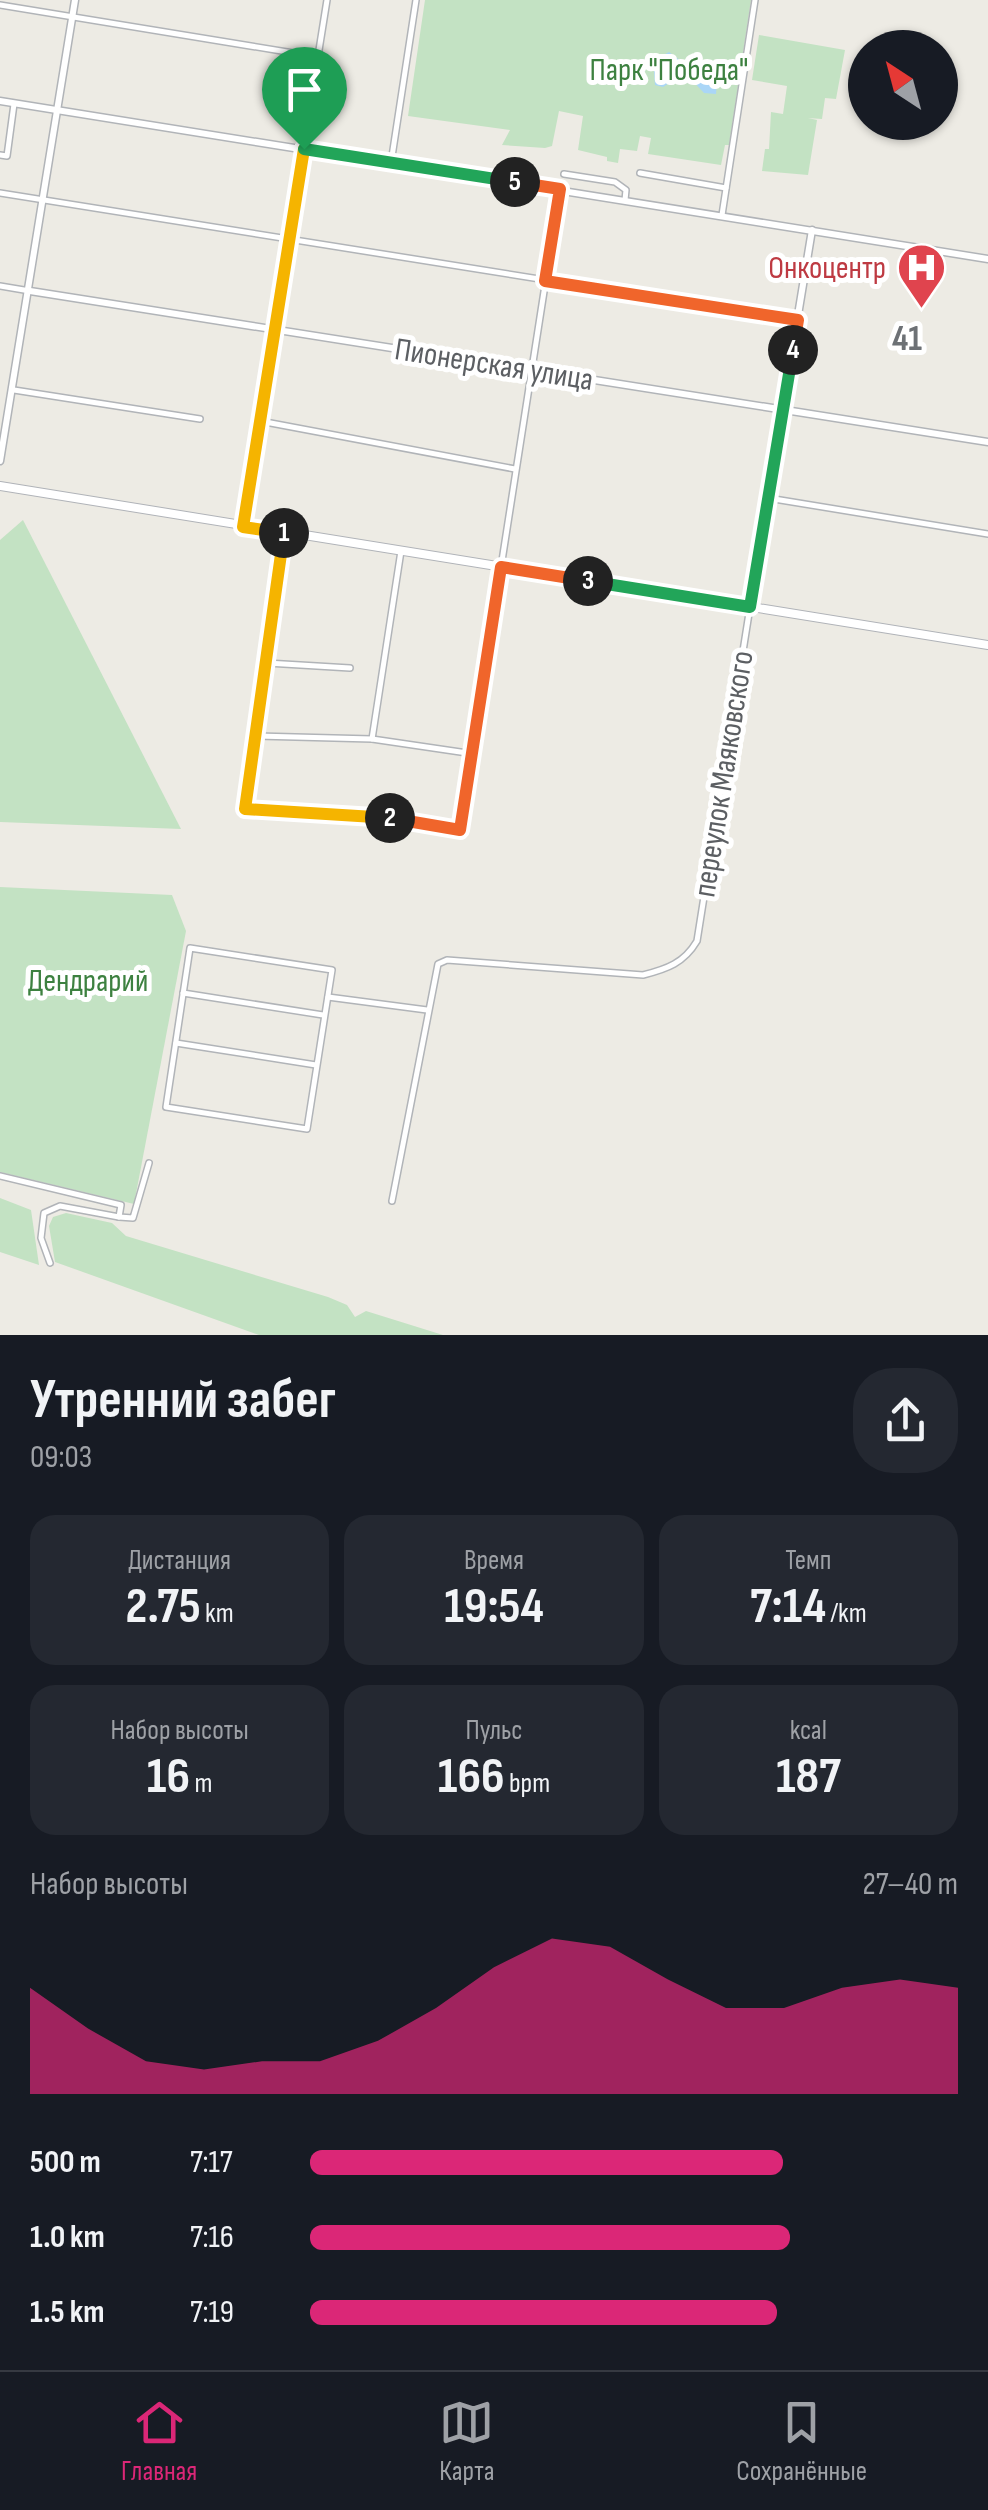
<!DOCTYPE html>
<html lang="ru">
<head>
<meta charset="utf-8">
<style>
	body { margin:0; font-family:"Sofia Sans Condensed",sans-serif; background:#242831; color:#f1f3f6; height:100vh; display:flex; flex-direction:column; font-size:38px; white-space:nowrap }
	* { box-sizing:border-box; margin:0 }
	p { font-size:32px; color:#9ea1a6 }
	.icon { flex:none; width:55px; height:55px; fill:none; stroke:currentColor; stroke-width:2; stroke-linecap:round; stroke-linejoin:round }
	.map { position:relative; height:1335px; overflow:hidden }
	.side { display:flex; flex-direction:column; background:#171b24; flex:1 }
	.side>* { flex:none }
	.needle { width:65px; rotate:324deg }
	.tools { position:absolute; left:848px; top:30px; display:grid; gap:20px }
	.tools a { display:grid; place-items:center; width:110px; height:110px; border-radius:50%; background:#171b24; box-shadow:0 2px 8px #0004; font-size:50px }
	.pin { position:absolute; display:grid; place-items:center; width:85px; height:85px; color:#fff; margin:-102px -42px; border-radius:50% 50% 50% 0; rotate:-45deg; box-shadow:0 0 10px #0007 }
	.pin .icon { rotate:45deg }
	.km { position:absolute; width:50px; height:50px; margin:-25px; border-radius:50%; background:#222; color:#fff; font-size:28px; line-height:50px; text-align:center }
	.round { display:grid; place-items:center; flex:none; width:105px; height:105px; border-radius:40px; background:#242831 }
	.headline { display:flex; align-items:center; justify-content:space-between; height:170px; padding:0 30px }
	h1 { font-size:55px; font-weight:700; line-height:75px }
	.figures { display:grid; grid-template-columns:repeat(3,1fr); gap:15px; height:170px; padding:10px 30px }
	.figures div { display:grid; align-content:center; border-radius:25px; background:#242831; text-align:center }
	.figures b { font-size:50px; font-weight:700 }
	.figures small { font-size:28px; font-weight:400 }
	.figures p { font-size:28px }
	.chart { height:280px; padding:20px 30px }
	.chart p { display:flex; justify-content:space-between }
	.chart svg { width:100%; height:180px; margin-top:10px; fill:#db2777; opacity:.7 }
	ul { padding:0 30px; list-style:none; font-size:32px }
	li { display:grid; grid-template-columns:160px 120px 1fr; align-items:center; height:75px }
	li i { height:25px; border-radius:12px; background:#db2777 }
	.dock { display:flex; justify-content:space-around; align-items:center; height:140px; border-top:2px solid #363941; background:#171b24; font-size:28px; color:#9ea1a6 }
	.dock a { display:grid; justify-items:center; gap:5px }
	.dock .active { color:#db2777 }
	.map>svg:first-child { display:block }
	.green { fill:#c3e2c3 }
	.water { fill:#aad6f7 }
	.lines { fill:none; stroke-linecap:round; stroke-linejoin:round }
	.minor-casing { stroke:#b1b4b8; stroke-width:8 }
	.tertiary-casing { stroke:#b1b4b8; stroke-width:9 }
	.secondary-casing { stroke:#b0b3b8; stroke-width:10 }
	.minor { stroke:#fff; stroke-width:5 }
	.tertiary { stroke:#fff; stroke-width:6 }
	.secondary { stroke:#fff; stroke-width:8 }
	.split-1-casing { stroke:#fff; stroke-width:20 }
	.split-2-casing { stroke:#fff; stroke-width:20 }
	.split-3-casing { stroke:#fff; stroke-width:20 }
	.split-4-casing { stroke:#fff; stroke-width:20 }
	.split-5-casing { stroke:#fff; stroke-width:20 }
	.split-6-casing { stroke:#fff; stroke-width:20 }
	.split-1 { stroke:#f5b400; stroke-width:12 }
	.split-2 { stroke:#f5b400; stroke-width:12 }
	.split-3 { stroke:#f0652b; stroke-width:12 }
	.split-4 { stroke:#22a559; stroke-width:12 }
	.split-5 { stroke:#f0652b; stroke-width:12 }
	.split-6 { stroke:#22a559; stroke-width:12 }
	.labels { text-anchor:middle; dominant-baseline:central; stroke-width:10; stroke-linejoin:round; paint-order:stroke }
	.park-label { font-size:32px; fill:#3d8140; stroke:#fff }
	.health-label { font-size:32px; fill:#be3a42; stroke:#fff; text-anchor:end }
	.street-label { font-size:32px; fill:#5c5f63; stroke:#fff }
	.neighbourhood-label { font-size:35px; font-weight:bold; fill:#6d7175; stroke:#fff }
</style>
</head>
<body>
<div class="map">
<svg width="988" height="1335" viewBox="0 0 988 1335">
	<rect width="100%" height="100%" fill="#edebe4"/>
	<!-- green -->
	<g class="green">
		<path d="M 425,0 L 751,0 L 729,145 L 725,145 L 721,165 L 648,154 L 651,138 L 640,136 L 637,151 L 620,149 L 618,163 L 607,161 L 607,157 L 578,150 L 583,116 L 559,111 L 552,146 L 545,148 L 502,145 L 510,130 L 408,116 Z"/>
		<path d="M 759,35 L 845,50 L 836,99 L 825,98 L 822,119 L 808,118 L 817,120 L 808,175 L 762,171 L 765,149 L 769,149 L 771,112 L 783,114 L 787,86 L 752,80 Z"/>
		<path d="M 23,520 L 181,829 L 0,822 L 0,540 Z"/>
		<path d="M 0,887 L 172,895 L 186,931 L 134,1204 L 0,1172 Z"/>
		<path d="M 0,1198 L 31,1210 L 39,1265 L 0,1252 Z"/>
		<path d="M 66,1213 L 112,1223 L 126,1236 L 328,1297 L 347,1305 L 355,1317 L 366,1311 L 443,1335 L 259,1335 L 55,1262 L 49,1226 L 53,1217 Z"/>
	</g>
	<!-- water -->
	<path class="water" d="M 669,52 L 706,80 L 717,82 L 716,94 L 704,93 L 691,79 L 680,76 L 663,87 L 655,85 L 653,61 Z"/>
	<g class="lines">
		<defs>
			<g id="minor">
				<path d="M 0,5 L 318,57"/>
				<path d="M 0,155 L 7,156 L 14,104"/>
				<path d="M 391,163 L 416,0"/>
				<path d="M 640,173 L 726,188"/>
				<path d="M 564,174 L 615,182 L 626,190 L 625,200"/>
				<path d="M 0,193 L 797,320"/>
				<path d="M 722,215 L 755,0"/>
				<path d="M 0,286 L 30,291"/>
				<path d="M 14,390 L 200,419"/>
				<path d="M 260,421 L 515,469"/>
				<path d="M 768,498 L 988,534"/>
				<path d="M 243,525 L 327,0"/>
				<path d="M 285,534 L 245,809 L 409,819 L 460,830 L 560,189"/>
				<path d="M 267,663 L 350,668"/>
				<path d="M 257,736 L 372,739 L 474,754"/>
				<path d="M 372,739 L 401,551"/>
				<path d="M 190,948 L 332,970 L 307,1129 L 166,1107 Z"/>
				<path d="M 183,993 L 323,1015"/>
				<path d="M 328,997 L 427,1010"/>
				<path d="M 176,1043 L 316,1065"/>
				<path d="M 0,1176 L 121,1205 L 119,1217 L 60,1206 L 44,1213 L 41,1238 L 50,1263"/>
				<path d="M 392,1201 L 438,964 L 447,960 L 643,975 C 667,969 684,963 697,941 L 750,607"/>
				<path d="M 119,1217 L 133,1218 L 149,1163"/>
			</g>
			<g id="tertiary">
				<path d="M 0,101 L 988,259"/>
				<path d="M 30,291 L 988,442"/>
				<path d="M 0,461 L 75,0"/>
				<path d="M 750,607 L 812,230"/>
			</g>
			<path id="secondary" d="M 0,486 L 988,645"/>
		</defs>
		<!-- minor casing -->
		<use href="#minor" class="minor-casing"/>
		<!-- tertiary casing -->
		<use href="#tertiary" class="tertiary-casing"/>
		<!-- secondary casing -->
		<use href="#secondary" class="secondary-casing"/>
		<!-- minor -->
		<use href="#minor" class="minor"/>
		<!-- tertiary -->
		<use href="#tertiary" class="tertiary"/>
		<!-- secondary -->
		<use href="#secondary" class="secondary"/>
	</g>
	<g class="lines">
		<defs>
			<path id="split-1" d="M 284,533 L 243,527 L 304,149"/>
			<path id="split-2" d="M 284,533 L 245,809 L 390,818"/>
			<path id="split-3" d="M 390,818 L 460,830 L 501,567 L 588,581"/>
			<path id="split-4" d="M 588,581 L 750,607 L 793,350"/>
			<path id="split-5" d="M 515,182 L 560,189 L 545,281 L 798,320 L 793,350"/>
			<path id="split-6" d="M 304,149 L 515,182"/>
		</defs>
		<!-- split-1 casing -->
		<use href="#split-1" class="split-1-casing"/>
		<!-- split-2 casing -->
		<use href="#split-2" class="split-2-casing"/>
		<!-- split-3 casing -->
		<use href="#split-3" class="split-3-casing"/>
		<!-- split-4 casing -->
		<use href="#split-4" class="split-4-casing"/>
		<!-- split-5 casing -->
		<use href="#split-5" class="split-5-casing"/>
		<!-- split-6 casing -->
		<use href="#split-6" class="split-6-casing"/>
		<!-- split-1 -->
		<use href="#split-1" class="split-1"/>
		<!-- split-2 -->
		<use href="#split-2" class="split-2"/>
		<!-- split-3 -->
		<use href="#split-3" class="split-3"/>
		<!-- split-4 -->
		<use href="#split-4" class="split-4"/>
		<!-- split-5 -->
		<use href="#split-5" class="split-5"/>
		<!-- split-6 -->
		<use href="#split-6" class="split-6"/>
	</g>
	<!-- icons -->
	<defs>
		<symbol id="hospital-pin" viewBox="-11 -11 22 30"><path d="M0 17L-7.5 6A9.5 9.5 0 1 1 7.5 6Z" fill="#e0444e" stroke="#fff"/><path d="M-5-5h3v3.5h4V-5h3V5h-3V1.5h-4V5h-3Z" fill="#fff"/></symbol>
	</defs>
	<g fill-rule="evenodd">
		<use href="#hospital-pin" x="894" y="240" width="55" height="75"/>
	</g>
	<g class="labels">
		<!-- park labels -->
		<g class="park-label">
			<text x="669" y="70">Парк "Победа"</text>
			<text x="88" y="981">Дендрарий</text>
		</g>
		<!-- health labels -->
		<g class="health-label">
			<text x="886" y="268">Онкоцентр</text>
		</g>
		<!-- street labels -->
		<g class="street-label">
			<text transform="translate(494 365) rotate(9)">Пионерская улица</text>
			<text transform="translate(724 774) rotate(-81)">переулок Маяковского</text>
		</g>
		<!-- neighbourhood labels -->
		<g class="neighbourhood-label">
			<text x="907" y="339">41</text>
		</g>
	</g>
</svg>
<div class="tools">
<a><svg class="needle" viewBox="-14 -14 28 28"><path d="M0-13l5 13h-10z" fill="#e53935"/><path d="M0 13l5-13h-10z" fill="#9ea1a6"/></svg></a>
</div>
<div class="pin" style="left:304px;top:149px;background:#1e9e55"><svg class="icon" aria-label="arrive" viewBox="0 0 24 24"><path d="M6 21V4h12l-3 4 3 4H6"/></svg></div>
<b class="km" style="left:284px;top:533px">1</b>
<b class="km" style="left:390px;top:818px">2</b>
<b class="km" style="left:588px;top:581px">3</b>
<b class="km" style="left:793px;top:350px">4</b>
<b class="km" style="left:515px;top:182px">5</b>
</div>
<section class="side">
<div class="headline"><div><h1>Утренний забег</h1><p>09:03</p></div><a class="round"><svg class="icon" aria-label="share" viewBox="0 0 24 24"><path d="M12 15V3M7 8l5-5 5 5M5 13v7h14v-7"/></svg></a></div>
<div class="figures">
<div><p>Дистанция</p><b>2.75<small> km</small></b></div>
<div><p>Время</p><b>19:54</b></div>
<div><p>Темп</p><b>7:14<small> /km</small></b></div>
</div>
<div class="figures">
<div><p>Набор высоты</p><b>16<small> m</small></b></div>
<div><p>Пульс</p><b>166<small> bpm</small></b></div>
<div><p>kcal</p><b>187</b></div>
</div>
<div class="chart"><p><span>Набор высоты</span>27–40 m</p>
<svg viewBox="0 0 160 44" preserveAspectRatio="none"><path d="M0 44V18L10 28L20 36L30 38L40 36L50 36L60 31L70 23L80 13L90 6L100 8L110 16L120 23L130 23L140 18L150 16L160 18V44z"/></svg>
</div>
<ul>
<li><b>500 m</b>7:17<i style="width:73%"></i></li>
<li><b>1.0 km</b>7:16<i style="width:74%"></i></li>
<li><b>1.5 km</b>7:19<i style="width:72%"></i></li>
</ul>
</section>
<nav class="dock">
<a class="active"><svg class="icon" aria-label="home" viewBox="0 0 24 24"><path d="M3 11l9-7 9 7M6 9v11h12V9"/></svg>Главная</a>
<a><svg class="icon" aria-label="map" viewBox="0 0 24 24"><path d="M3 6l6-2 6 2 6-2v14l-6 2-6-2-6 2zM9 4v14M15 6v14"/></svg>Карта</a>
<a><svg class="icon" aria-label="saved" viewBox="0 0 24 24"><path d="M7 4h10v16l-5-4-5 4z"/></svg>Сохранённые</a>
</nav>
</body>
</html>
